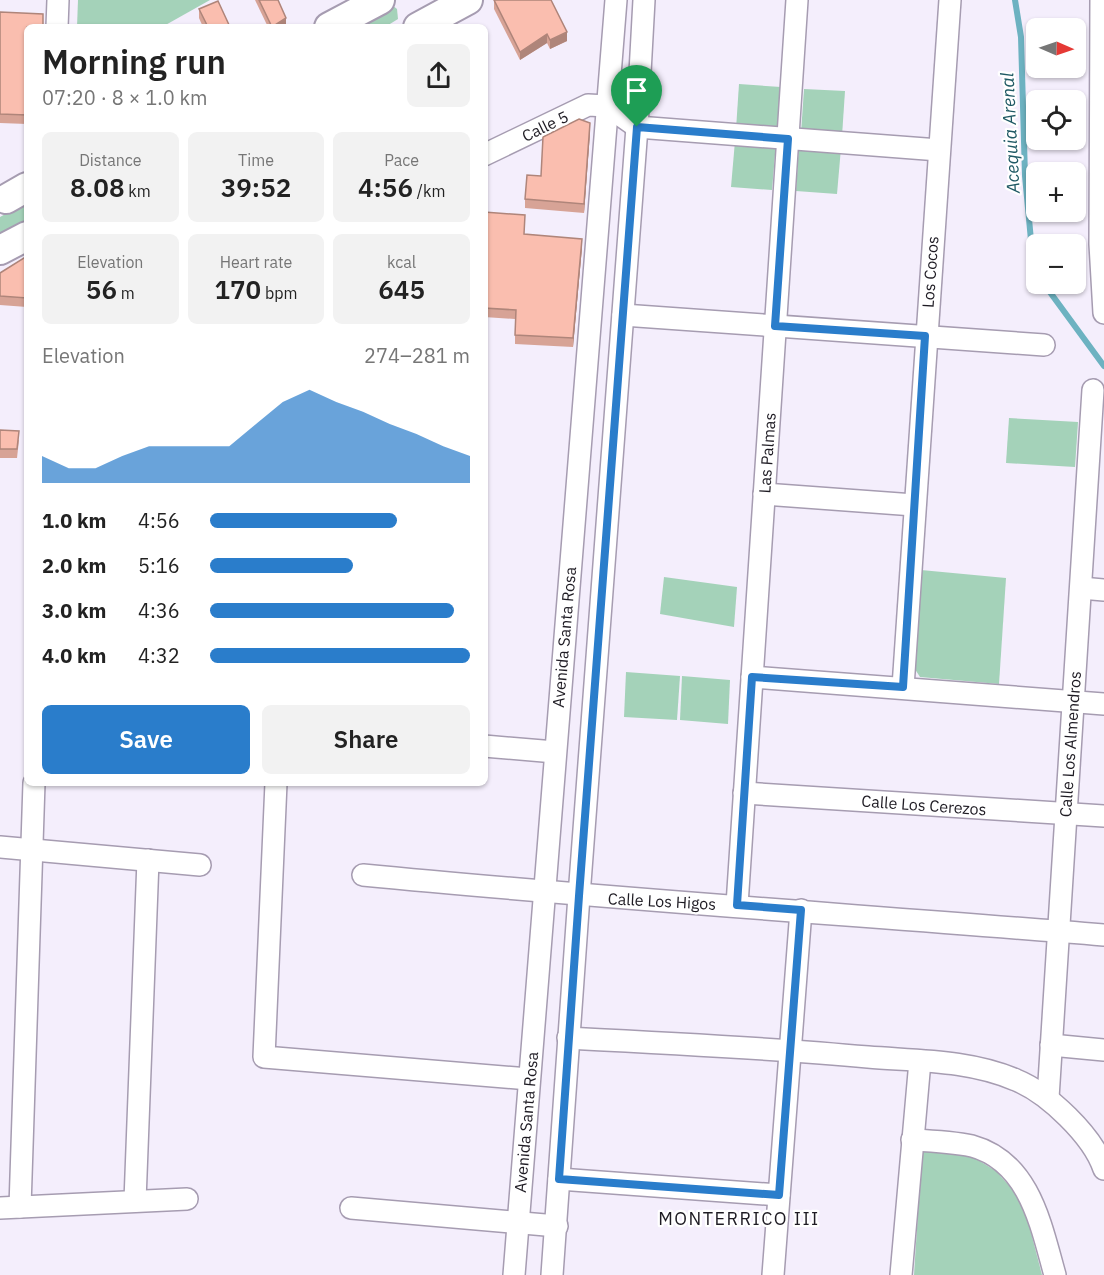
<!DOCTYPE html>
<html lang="en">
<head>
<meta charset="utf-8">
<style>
	body { margin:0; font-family:"IBM Plex Sans",sans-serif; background:#f2f2f2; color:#222; height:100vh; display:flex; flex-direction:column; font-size:22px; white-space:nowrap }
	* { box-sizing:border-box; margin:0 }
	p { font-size:20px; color:#767676 }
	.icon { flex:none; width:33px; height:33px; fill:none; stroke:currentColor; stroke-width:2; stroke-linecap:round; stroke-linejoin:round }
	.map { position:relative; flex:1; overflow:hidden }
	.side { position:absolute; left:24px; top:24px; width:464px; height:762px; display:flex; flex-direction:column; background:#fff; border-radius:9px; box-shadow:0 2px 4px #0004 }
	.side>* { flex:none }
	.needle { width:39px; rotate:92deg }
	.controls { position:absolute; left:1026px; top:18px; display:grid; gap:12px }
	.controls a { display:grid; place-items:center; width:60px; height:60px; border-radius:9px; background:#fff; box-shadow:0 2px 4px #0004; font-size:30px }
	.pin { position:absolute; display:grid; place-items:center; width:51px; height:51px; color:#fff; margin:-62px -26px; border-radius:50% 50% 50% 0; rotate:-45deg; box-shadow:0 0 6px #0007 }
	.pin .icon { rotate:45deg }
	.round { display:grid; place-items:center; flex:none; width:63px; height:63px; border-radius:9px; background:#f2f2f2 }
	.summary { display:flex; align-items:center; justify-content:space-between; height:102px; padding:0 18px }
	h1 { font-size:33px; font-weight:600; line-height:45px }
	.metrics { display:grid; grid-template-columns:repeat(3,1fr); gap:9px; height:102px; padding:6px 18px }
	.metrics div { display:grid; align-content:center; border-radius:9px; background:#f2f2f2; text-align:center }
	.metrics b { font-size:26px; font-weight:600 }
	.metrics small { font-size:16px; font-weight:400 }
	.metrics p { font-size:16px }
	.chart { height:168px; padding:12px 18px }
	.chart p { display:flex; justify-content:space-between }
	.chart svg { width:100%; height:108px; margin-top:6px; fill:#2a7dcb; opacity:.7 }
	.cta { display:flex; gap:12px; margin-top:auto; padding:12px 18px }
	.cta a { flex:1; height:69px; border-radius:9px; background:#2a7dcb; color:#fff; font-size:24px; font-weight:600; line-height:69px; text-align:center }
	.cta a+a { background:#f2f2f2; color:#222 }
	ul { padding:0 18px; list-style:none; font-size:20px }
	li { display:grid; grid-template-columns:96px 72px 1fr; align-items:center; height:45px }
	li i { height:15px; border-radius:8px; background:#2a7dcb }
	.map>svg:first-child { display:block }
	.green { fill:#a4d2b9 }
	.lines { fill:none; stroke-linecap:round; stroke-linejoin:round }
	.stream { stroke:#6db2c1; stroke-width:6 }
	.street-casing { stroke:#a69cb1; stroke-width:24 }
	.secondary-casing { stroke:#a69cb1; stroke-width:32 }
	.street { stroke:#fff; stroke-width:21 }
	.secondary { stroke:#fff; stroke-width:28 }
	.wall { fill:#d7a396 }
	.shaded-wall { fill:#af857a }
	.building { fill:#fabeaf; stroke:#af857a; stroke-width:1.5 }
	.route-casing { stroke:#fff; stroke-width:12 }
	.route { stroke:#2a7dcb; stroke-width:8 }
	.labels { text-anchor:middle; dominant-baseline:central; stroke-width:4.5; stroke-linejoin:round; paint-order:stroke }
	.street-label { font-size:16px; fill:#1e1b23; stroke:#fff }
	.water-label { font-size:18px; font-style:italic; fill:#1f5964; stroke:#fff }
	.neighbourhood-label { font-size:18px; letter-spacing:1.5px; fill:#1e1b23; stroke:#fff }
</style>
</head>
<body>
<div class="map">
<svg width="1104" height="1275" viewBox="0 0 1104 1275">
	<rect width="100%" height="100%" fill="#f4eefc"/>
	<!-- green -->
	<g class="green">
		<path d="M 78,0 L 210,0 L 162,27 L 77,27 Z"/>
		<path d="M 392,5 L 397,9 L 398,19 L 385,27 L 345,27 Z"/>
		<path d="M 739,84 L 781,87 L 777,132 L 736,129 Z"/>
		<path d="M 804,89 L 845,91 L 842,136 L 801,133 Z"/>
		<path d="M 735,141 L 776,143 L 772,190 L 731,187 Z"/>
		<path d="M 799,145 L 841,148 L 837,194 L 796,191 Z"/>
		<path d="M 27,202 L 27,221 L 0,237 L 0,217 Z"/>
		<path d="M 1009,418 L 1078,422 L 1075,467 L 1006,463 Z"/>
		<path d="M 921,570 L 1006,578 L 999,684 L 920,677 L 913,666 Z"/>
		<path d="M 664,577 L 737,587 L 734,627 L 660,614 Z"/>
		<path d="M 626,672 L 680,676 L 677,720 L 624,717 Z"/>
		<path d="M 682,676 L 730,680 L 728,724 L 680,720 Z"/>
		<path d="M 922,1149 L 973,1157 L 996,1171 L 1014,1191 L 1026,1213 L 1042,1275 L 914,1275 Z"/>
	</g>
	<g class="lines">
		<!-- stream -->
		<g class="stream">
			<path d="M 1015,0 L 1021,37 L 1025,176 L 1032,251 L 1036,264"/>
			<path d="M 1044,284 L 1104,366"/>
		</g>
		<defs>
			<g id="street">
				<path d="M 1101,0 L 1100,244 L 1104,313"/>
				<path d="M 57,27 L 58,0"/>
				<path d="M 484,155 L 588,105 L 607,106 L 637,127 L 939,150"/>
				<path d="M 623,315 L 1044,345"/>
				<path d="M 764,494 L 914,505"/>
				<path d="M 1081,588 L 1104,590"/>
				<path d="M 752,677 L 1104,704"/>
				<path d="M 903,687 L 950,0"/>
				<path d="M 484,746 L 555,752"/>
				<path d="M 276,783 L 264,1057 L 529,1079"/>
				<path d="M 744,793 L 1104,816"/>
				<path d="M 0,847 L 200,865"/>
				<path d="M 363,875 C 610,899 857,915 1104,935"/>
				<path d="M 737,905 L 797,0"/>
				<path d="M 568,1038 C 668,1043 769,1048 868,1057 C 918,1061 970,1060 1016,1080 C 1048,1093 1093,1136 1104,1169"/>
				<path d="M 1051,1045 L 1104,1050"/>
				<path d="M 1048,1098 L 1093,390"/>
				<path d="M 912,1140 C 932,1141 953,1142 972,1146 C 1030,1162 1041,1226 1055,1275"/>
				<path d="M 559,1179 L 779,1195"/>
				<path d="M 135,1201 L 148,860"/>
				<path d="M 20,1207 L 34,783"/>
				<path d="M 0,1208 L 187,1199"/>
				<path d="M 351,1208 L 557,1226"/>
				<path d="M 514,1275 L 616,0"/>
				<path d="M 552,1275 L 579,896 L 637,127 L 644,0"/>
				<path d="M 773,1275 L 801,910"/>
				<path d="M 901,1275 L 920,1061"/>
			</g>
			<g id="secondary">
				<path d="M 329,27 L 380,0"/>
				<path d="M 418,27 L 468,0"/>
				<path d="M 6,199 L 27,187"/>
				<path d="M 0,250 L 27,236"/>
			</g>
		</defs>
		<!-- street casing -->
		<use href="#street" class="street-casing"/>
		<!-- secondary casing -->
		<use href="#secondary" class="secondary-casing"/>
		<!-- street -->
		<use href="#street" class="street"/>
		<!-- secondary -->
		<use href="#secondary" class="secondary"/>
	</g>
	<!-- wall -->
	<g class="wall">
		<path d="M 255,0 L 278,0 L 286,27 L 268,27 Z"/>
		<path d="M 494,0 L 567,41 L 550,49 L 547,43 L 520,60 L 494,9 Z"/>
		<path d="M 199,9 L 230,27 L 203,27 L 199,18 Z"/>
		<path d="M 0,12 L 27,27 L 27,124 L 0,123 Z"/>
		<path d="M 590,132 L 584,213 L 525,208 L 525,199 Z"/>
		<path d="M 484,212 L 524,234 L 582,247 L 573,347 L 515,344 L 515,319 L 484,317 Z"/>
		<path d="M 27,256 L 27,307 L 0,305 L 0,273 Z"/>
		<path d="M 0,430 L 19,440 L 17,458 L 0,458 Z"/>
	</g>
	<!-- shaded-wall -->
	<g class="shaded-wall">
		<path d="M 286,18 L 286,27 L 272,27 Z"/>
		<path d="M 567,32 L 567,41 L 550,49 L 550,40 Z"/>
		<path d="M 547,34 L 547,43 L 520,60 L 520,52 Z"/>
		<path d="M 590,123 L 590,132 L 584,213 L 584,204 Z"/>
		<path d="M 582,239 L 582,247 L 573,347 L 573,338 Z"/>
	</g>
	<!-- building -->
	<g class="building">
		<path d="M 259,0 L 278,0 L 286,18 L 272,27 Z"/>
		<path d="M 494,0 L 551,0 L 567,32 L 550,40 L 547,34 L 520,52 Z"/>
		<path d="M 218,1 L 230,27 L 208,27 L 199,9 Z"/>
		<path d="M 0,12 L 43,14 L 43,27 L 27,27 L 27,115 L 0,114 Z"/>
		<path d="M 579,119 L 590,123 L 584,204 L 525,199 L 527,175 L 541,176 L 543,137 Z"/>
		<path d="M 484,212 L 525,215 L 524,234 L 582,239 L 573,338 L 515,335 L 516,310 L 484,308 Z"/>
		<path d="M 27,256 L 27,298 L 0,296 L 0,273 Z"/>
		<path d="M 0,430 L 19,431 L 17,449 L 0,449 Z"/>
	</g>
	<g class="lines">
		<defs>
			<path id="route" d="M 637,127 L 788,139 L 775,326 L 925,336 L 903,687 L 752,677 L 737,905 L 801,910 L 779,1195 L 559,1179 L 579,896 Z"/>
		</defs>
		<!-- route casing -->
		<use href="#route" class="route-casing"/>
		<!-- route -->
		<use href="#route" class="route"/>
	</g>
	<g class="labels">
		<!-- street labels -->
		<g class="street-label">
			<text transform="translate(545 126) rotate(-26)">Calle 5</text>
			<text transform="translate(930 272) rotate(-86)">Los Cocos</text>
			<text transform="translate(767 453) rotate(-86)">Las Palmas</text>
			<text transform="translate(564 637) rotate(-85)">Avenida Santa Rosa</text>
			<text transform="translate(1070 744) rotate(-86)">Calle Los Almendros</text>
			<text transform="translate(924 805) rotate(4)">Calle Los Cerezos</text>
			<text transform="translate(662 901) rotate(3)">Calle Los Higos</text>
			<text transform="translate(526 1122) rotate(-85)">Avenida Santa Rosa</text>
		</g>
		<!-- water labels -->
		<g class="water-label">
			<text transform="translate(1010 133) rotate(-93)">Acequia Arenal</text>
		</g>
		<!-- neighbourhood labels -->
		<g class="neighbourhood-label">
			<text x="739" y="1218">MONTERRICO III</text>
		</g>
	</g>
</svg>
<div class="controls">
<a><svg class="needle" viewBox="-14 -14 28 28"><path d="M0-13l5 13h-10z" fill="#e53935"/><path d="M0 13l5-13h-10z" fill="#767676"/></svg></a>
<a><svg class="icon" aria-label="locate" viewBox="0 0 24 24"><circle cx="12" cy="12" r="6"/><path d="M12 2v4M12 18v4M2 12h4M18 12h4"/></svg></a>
<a>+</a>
<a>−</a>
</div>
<div class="pin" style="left:637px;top:127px;background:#1e9e55"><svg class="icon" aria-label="arrive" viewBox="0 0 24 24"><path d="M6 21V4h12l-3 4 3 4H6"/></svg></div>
<section class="side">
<div class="summary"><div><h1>Morning run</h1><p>07:20 · 8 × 1.0 km</p></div><a class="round"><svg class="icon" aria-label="share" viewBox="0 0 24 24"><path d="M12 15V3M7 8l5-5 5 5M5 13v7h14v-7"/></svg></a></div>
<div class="metrics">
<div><p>Distance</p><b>8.08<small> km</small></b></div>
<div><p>Time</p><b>39:52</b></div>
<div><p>Pace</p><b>4:56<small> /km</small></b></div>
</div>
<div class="metrics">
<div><p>Elevation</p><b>56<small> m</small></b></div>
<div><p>Heart rate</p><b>170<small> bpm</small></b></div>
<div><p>kcal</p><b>645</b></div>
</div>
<div class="chart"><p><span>Elevation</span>274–281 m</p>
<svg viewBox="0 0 160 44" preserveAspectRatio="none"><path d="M0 44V33L10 38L20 38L30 33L40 29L50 29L60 29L70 29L80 20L90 11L100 6L110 11L120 15L130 20L140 24L150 29L160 33V44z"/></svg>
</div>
<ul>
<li><b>1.0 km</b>4:56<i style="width:72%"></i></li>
<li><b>2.0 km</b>5:16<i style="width:55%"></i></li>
<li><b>3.0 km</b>4:36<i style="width:94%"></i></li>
<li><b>4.0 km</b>4:32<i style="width:100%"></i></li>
</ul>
<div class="cta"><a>Save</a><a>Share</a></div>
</section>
</div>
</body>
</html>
